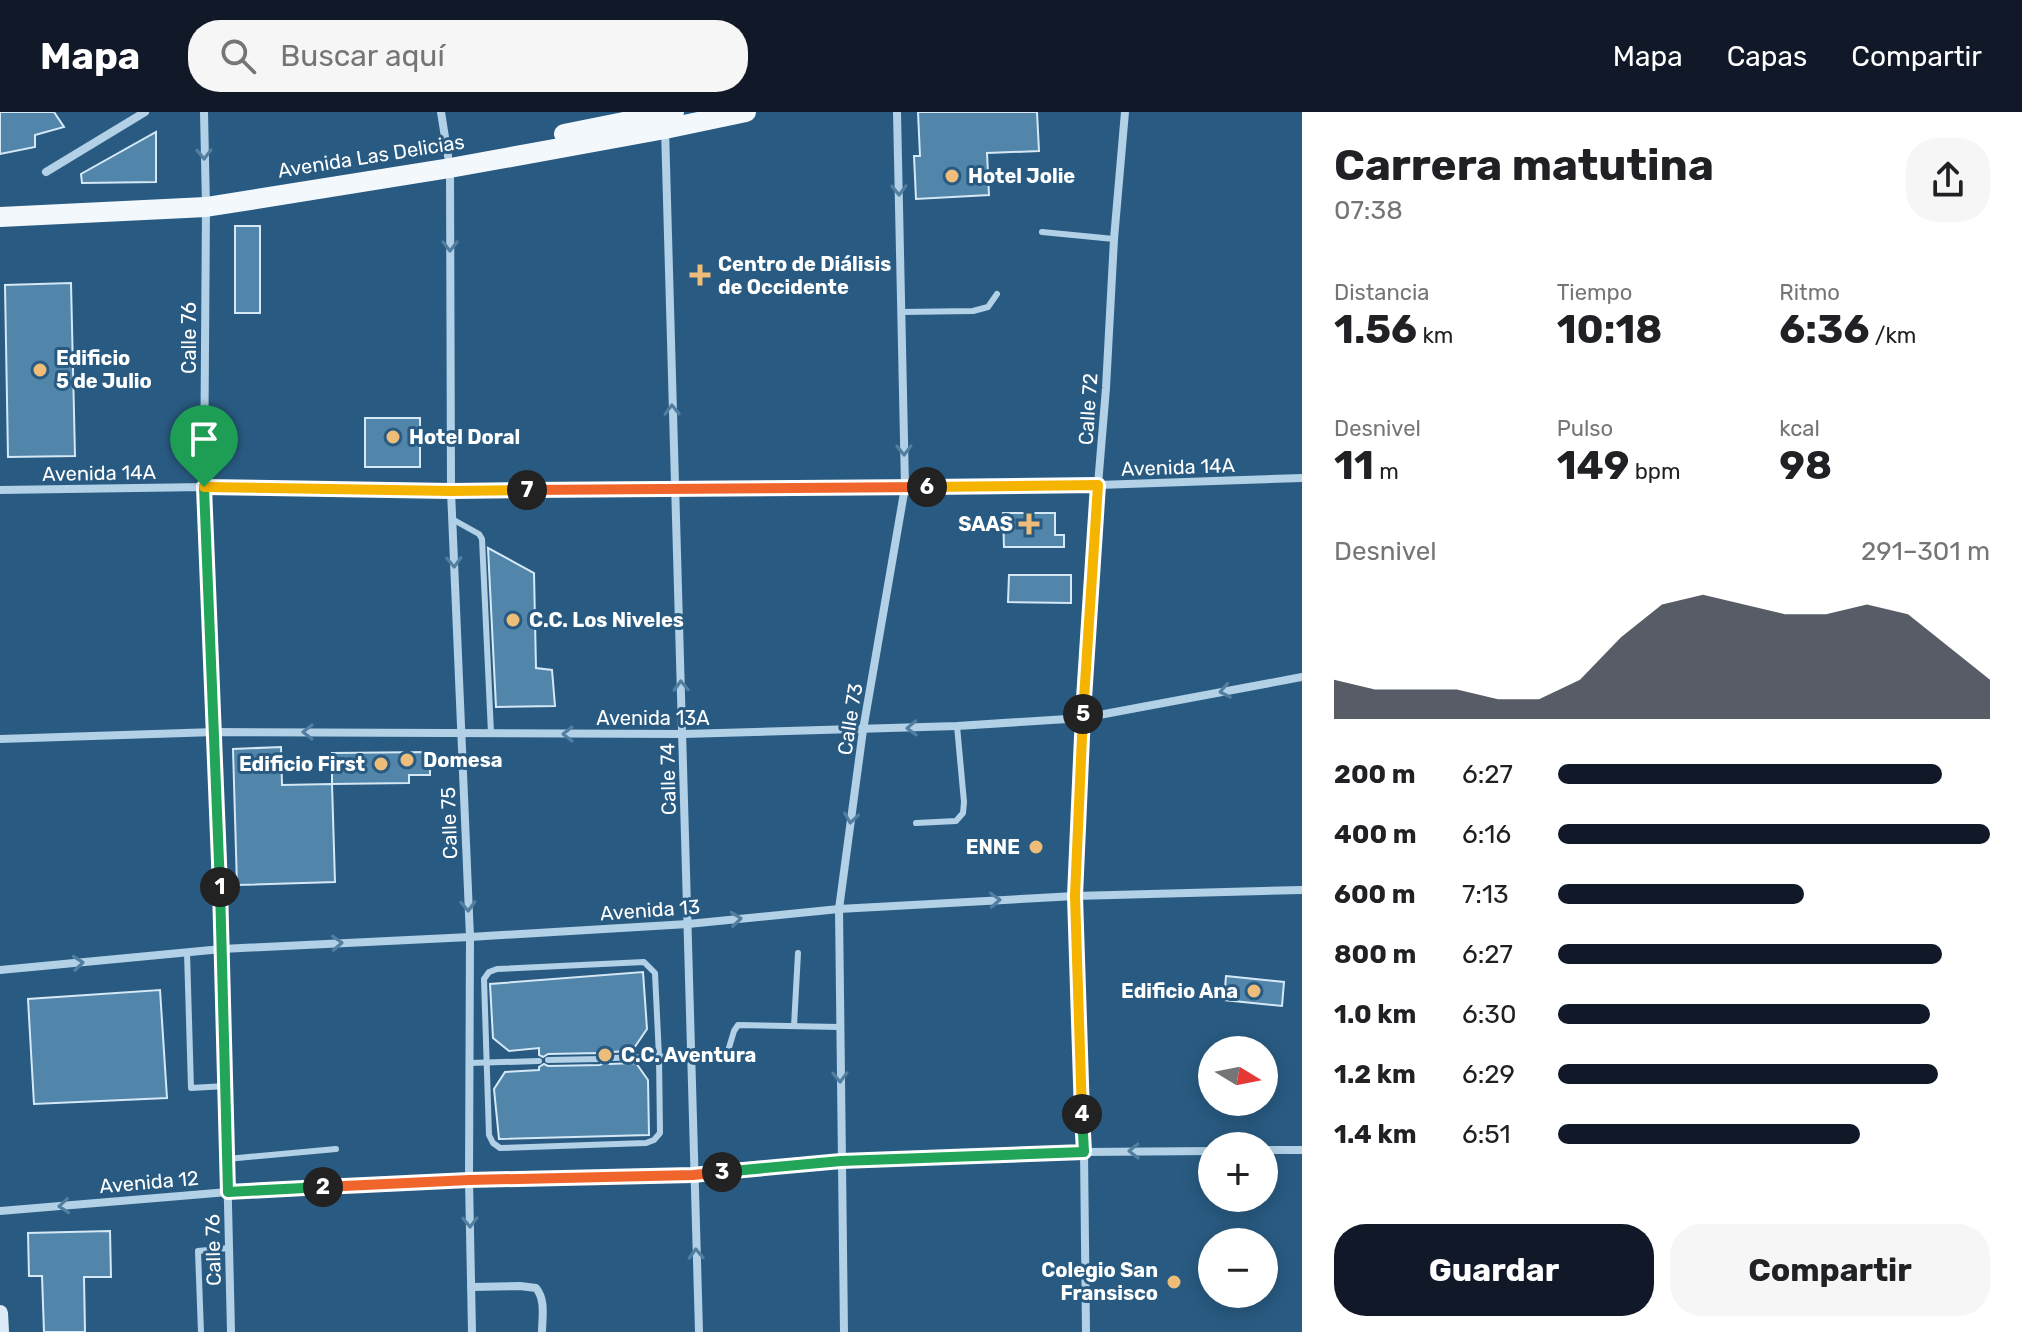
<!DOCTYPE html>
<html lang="es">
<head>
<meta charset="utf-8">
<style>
	body { margin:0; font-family:Rubik,sans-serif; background:#f6f6f6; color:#202124; height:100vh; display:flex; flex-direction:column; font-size:30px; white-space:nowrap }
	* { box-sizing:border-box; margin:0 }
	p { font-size:26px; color:#757577 }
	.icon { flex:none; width:44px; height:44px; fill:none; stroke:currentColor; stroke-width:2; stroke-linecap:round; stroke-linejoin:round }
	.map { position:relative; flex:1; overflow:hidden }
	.details { display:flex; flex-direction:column; background:#fff; width:720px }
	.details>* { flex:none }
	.needle { width:52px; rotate:100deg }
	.controls { position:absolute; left:1198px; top:924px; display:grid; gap:16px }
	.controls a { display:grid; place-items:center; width:80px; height:80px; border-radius:50%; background:#fff; box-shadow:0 4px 20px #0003; font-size:40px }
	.pin { position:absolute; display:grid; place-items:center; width:68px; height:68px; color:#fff; margin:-82px -34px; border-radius:50% 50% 50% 0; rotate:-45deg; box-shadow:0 0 8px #0007 }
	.pin .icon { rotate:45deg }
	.km { position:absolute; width:40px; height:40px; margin:-20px; border-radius:50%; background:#222; color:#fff; font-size:22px; line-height:40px; text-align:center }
	.round { display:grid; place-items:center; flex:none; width:84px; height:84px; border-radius:32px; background:#f6f6f6 }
	.summary { display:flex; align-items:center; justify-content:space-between; height:136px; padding:0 32px }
	h1 { font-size:44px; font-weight:700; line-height:60px }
	.stats { display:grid; grid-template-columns:repeat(3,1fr); gap:12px; height:136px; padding:8px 32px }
	.stats div { display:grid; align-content:center }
	.stats b { font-size:40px; font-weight:700 }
	.stats small { font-size:22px; font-weight:400 }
	.stats p { font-size:22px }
	.chart { height:224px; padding:16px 32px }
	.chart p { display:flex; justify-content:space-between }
	.chart svg { width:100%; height:144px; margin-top:8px; fill:#111827; opacity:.7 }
	.cta { display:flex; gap:16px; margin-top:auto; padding:16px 32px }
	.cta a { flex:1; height:92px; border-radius:32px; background:#111827; color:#fff; font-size:32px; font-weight:700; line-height:92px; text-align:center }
	.cta a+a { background:#f6f6f6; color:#202124 }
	ul { padding:0 32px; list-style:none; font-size:26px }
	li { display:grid; grid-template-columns:128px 96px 1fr; align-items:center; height:60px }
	li i { height:20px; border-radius:10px; background:#111827 }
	header { display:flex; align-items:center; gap:48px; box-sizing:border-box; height:112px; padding:0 40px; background:#111827; color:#fff }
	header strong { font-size:38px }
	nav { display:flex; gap:44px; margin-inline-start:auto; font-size:28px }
	.search { width:560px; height:72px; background:#f6f6f6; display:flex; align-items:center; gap:20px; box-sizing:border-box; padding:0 28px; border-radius:32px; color:#757577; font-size:30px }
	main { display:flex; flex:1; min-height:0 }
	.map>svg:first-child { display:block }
	.building { fill:#5285aa; stroke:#d5e8f5; stroke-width:2 }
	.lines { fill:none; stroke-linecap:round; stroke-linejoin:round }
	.service { stroke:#b2d0e6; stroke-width:6 }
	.minor { stroke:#b2d0e6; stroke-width:8 }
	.secondary { stroke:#dbeaf6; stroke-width:16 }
	.primary { stroke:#f3f8fd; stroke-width:20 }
	.oneway { stroke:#527ea0 }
	.split-1-casing { stroke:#fff; stroke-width:16 }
	.split-2-casing { stroke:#fff; stroke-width:16 }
	.split-3-casing { stroke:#fff; stroke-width:16 }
	.split-4-casing { stroke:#fff; stroke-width:16 }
	.split-5-casing { stroke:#fff; stroke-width:16 }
	.split-6-casing { stroke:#fff; stroke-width:16 }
	.split-7-casing { stroke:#fff; stroke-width:16 }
	.split-8-casing { stroke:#fff; stroke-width:16 }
	.split-1 { stroke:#22a559; stroke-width:10 }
	.split-2 { stroke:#22a559; stroke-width:10 }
	.split-3 { stroke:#f0652b; stroke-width:10 }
	.split-4 { stroke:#22a559; stroke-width:10 }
	.split-5 { stroke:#f5b400; stroke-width:10 }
	.split-6 { stroke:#f5b400; stroke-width:10 }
	.split-7 { stroke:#f0652b; stroke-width:10 }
	.split-8 { stroke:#f5b400; stroke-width:10 }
	.poi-dot { fill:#edbd79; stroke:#295b82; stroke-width:3 }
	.labels { text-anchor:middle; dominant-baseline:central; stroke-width:6; stroke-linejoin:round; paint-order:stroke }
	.street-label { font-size:20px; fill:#fff; stroke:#295b82 }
	.poi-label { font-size:20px; font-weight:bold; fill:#fff; stroke:#295b82; text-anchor:start }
</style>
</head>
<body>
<header>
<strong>Mapa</strong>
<div class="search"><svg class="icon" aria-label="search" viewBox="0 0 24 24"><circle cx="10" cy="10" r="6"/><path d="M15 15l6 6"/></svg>Buscar aquí</div>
<nav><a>Mapa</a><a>Capas</a><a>Compartir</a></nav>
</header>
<main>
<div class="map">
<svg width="1302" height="1220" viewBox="0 0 1302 1220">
	<rect width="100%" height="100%" fill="#295b82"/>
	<!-- building -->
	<g class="building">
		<path d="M 0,0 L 54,0 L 64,15 L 35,23 L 35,35 L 0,42 Z"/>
		<path d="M 918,0 L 1037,0 L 1039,39 L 987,41 L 989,83 L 916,87 L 914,44 L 920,44 Z"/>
		<path d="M 156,20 L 156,70 L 82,71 L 81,62 Z"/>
		<rect x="235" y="114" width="25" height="87"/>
		<path d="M 71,171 L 75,344 L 8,345 L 5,173 Z"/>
		<rect x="365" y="306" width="55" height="49"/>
		<path d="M 1003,401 L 1055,401 L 1055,423 L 1064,423 L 1064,435 L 1004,435 Z"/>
		<path d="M 488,436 L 534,461 L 536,556 L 552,558 L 555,594 L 496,595 Z"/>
		<path d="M 1009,463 L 1071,463 L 1071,491 L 1008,490 Z"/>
		<path d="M 281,635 L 282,673 L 332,672 L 335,770 L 237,773 L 233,637 Z"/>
		<path d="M 430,640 L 430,663 L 409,663 L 409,671 L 332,672 L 332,641 Z"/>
		<path d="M 643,860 L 647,917 L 632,939 L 610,940 L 605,943 L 600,941 L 548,942 L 543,945 L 539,943 L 539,936 L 509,939 L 493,926 L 490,872 Z"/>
		<path d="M 1226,864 L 1284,870 L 1282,894 L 1224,888 Z"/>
		<path d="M 160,878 L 167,986 L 34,992 L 28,887 Z"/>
		<path d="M 605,950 L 610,952 L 636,951 L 648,968 L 649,1023 L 499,1027 L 494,977 L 505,960 L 539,958 L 539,955 L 544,952 L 548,954 L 600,953 Z"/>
		<path d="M 110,1119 L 111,1165 L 84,1165 L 85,1220 L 44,1220 L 42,1164 L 29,1164 L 28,1121 Z"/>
	</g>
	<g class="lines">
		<!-- service -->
		<g class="service">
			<path d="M 1042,120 L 1114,127"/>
			<path d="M 901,200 L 973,199 L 988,195 L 997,182"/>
			<path d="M 452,407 L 479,422 L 482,427 L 491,621"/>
			<path d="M 916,711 L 956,709 L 963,701 L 964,690 L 957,614"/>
			<path d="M 187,840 L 191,976 L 226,974"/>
			<path d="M 644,850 L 655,861 L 659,945 L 660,1021 L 654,1028 L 646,1031 L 500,1036 L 493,1031 L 489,1023 L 484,867 L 489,860 L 497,857 Z"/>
			<path d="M 794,914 L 798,841"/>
			<path d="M 610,946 L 691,944"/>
			<path d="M 548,948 L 600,947"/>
			<path d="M 725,949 L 734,919 L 738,913 L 839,915"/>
			<path d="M 470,951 L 539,949"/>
			<path d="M 227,1047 L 336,1037"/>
			<path d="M 201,1220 L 198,1139 L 229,1136"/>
		</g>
		<!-- minor -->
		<g class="minor">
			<path d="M 204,0 L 206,95 L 204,375 L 222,837 L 231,1220"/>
			<path d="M 441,0 L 448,44"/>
			<path d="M 665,17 L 699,1220"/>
			<path d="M 450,57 L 451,379 L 470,825 L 469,1068 L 472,1220"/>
			<path d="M 46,60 L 145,0"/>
			<path d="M 0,378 L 204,375 L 451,379 L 905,375 L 1098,373 L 1302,366"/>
			<path d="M 0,627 L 215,620 L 683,622 L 957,614 L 1083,606 L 1302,565"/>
			<path d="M 0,858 L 222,837 L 470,825 L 688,812 L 839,797 L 1075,784 L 1302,778"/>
			<path d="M 1264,1038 L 1302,1038"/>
			<path d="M 0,1099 L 228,1080 L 469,1068 L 693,1063 L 841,1049 L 1084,1040 L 1212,1039"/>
			<path d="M 471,1175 L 520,1174 L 536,1176 C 546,1188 542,1206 542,1220"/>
			<path d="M 844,1220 L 839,797 L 863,618 L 905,375 L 897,0"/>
			<path d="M 1086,1220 L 1084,1040 L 1075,784 L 1083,606 L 1098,373 L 1106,276 L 1114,127 L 1125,0"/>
		</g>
		<!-- secondary -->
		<path class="secondary" d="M 0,1201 L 1,1220"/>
		<!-- primary -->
		<g class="primary">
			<path d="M 564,22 L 674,0"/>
			<path d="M 0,105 L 206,95 L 450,56 L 665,17 L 746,0"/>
		</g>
	</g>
	<!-- one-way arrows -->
	<defs><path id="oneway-chevron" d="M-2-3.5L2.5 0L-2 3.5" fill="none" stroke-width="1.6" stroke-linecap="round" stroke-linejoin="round" transform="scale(2)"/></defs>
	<g class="oneway">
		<use href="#oneway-chevron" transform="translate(204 42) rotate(89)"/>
		<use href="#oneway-chevron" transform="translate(899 78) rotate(89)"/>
		<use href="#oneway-chevron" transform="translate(450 134) rotate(90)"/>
		<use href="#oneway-chevron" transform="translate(672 298) rotate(-91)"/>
		<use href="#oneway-chevron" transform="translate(904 338) rotate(89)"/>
		<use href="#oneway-chevron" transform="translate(454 450) rotate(88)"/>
		<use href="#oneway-chevron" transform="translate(681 574) rotate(-92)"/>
		<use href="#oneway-chevron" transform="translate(1225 579) rotate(169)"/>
		<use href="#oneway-chevron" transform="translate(912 616) rotate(178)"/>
		<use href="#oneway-chevron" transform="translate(308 620) rotate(-180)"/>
		<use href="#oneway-chevron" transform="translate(568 622) rotate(-180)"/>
		<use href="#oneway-chevron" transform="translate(851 706) rotate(98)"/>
		<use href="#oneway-chevron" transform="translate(995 788) rotate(-3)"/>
		<use href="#oneway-chevron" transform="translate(468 794) rotate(88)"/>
		<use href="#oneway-chevron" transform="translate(736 807) rotate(-6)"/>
		<use href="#oneway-chevron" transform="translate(337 831) rotate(-3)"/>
		<use href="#oneway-chevron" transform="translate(78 851) rotate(-6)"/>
		<use href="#oneway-chevron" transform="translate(840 965) rotate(89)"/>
		<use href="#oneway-chevron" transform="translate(1134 1039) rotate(179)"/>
		<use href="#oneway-chevron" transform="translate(64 1094) rotate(175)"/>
		<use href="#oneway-chevron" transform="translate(470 1110) rotate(89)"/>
		<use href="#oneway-chevron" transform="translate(696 1142) rotate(-92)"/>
	</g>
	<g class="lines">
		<defs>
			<path id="split-1" d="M 204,375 L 220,775"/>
			<path id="split-2" d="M 220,775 L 228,1080 L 323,1075"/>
			<path id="split-3" d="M 323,1075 L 469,1068 L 693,1063 L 722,1060"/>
			<path id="split-4" d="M 722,1060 L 841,1049 L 1084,1040 L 1082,1002"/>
			<path id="split-5" d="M 1082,1002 L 1075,784 L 1083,602"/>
			<path id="split-6" d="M 927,375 L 1098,373 L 1083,602"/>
			<path id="split-7" d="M 527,378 L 927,375"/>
			<path id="split-8" d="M 204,375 L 451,379 L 527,378"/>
		</defs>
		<!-- split-1 casing -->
		<use href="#split-1" class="split-1-casing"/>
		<!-- split-2 casing -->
		<use href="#split-2" class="split-2-casing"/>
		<!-- split-3 casing -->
		<use href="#split-3" class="split-3-casing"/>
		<!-- split-4 casing -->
		<use href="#split-4" class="split-4-casing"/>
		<!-- split-5 casing -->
		<use href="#split-5" class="split-5-casing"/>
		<!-- split-6 casing -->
		<use href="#split-6" class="split-6-casing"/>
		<!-- split-7 casing -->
		<use href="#split-7" class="split-7-casing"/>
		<!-- split-8 casing -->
		<use href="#split-8" class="split-8-casing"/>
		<!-- split-1 -->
		<use href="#split-1" class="split-1"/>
		<!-- split-2 -->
		<use href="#split-2" class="split-2"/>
		<!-- split-3 -->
		<use href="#split-3" class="split-3"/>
		<!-- split-4 -->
		<use href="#split-4" class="split-4"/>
		<!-- split-5 -->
		<use href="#split-5" class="split-5"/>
		<!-- split-6 -->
		<use href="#split-6" class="split-6"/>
		<!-- split-7 -->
		<use href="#split-7" class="split-7"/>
		<!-- split-8 -->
		<use href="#split-8" class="split-8"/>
	</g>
	<!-- markers -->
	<g class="poi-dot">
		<circle cx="952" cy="64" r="8"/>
		<path d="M696 151h8v8h8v8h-8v8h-8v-8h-8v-8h8z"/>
		<circle cx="40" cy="258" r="8"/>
		<circle cx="393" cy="325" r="8"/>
		<path d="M1025 400h8v8h8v8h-8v8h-8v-8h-8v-8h8z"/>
		<circle cx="513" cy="508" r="8"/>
		<circle cx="407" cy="648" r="8"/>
		<circle cx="381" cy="652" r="8"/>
		<circle cx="1036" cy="735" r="8"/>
		<circle cx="1254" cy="879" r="8"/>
		<circle cx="605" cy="943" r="8"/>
		<circle cx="1174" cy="1170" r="8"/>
	</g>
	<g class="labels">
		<!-- street labels -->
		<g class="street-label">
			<text transform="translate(371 44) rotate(-9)">Avenida Las Delicias</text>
			<text transform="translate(189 226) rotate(-90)">Calle 76</text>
			<text transform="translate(1088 297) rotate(-86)">Calle 72</text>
			<text transform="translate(1178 355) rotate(-2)">Avenida 14A</text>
			<text transform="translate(99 361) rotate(-1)">Avenida 14A</text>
			<text x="653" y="606">Avenida 13A</text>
			<text transform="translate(850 607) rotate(-81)">Calle 73</text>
			<text transform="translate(668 667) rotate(-91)">Calle 74</text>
			<text transform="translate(449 711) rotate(-92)">Calle 75</text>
			<text transform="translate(650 798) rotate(-4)">Avenida 13</text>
			<text transform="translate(149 1070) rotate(-5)">Avenida 12</text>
			<text transform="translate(213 1138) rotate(-91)">Calle 76</text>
		</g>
		<!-- poi labels -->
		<g class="poi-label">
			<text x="968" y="64">Hotel Jolie</text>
			<text x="718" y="152">Centro de Diálisis<tspan x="718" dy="23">de Occidente</tspan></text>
			<text x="56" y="246">Edificio<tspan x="56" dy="23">5 de Julio</tspan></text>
			<text x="409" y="325">Hotel Doral</text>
			<text x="1013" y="412" text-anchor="end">SAAS</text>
			<text x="529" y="508">C.C. Los Niveles</text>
			<text x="423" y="648">Domesa</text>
			<text x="365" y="652" text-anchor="end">Edificio First</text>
			<text x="1020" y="735" text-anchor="end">ENNE</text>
			<text x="1238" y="879" text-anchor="end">Edificio Ana</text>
			<text x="621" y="943">C.C. Aventura</text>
			<text x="1158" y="1158" text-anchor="end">Colegio San<tspan x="1158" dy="23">Fransisco</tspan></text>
		</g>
	</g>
</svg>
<div class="controls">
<a><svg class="needle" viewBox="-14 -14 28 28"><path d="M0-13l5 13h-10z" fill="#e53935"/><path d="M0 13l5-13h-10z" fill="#757577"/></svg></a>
<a>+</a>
<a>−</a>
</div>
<div class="pin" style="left:204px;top:375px;background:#1e9e55"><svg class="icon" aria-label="arrive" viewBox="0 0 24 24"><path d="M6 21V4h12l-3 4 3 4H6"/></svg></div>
<b class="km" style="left:220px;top:775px">1</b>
<b class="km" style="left:323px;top:1075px">2</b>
<b class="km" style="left:722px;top:1060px">3</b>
<b class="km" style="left:1082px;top:1002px">4</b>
<b class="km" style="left:1083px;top:602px">5</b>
<b class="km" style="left:927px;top:375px">6</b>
<b class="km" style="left:527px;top:378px">7</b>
</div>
<section class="details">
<div class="summary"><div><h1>Carrera matutina</h1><p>07:38</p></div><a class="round"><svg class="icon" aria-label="share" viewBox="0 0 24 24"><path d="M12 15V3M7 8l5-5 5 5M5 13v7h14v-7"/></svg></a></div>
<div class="stats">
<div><p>Distancia</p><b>1.56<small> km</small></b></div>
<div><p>Tiempo</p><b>10:18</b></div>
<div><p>Ritmo</p><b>6:36<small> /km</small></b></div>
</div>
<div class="stats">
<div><p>Desnivel</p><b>11<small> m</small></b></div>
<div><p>Pulso</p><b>149<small> bpm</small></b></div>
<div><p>kcal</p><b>98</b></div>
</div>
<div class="chart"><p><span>Desnivel</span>291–301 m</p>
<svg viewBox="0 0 160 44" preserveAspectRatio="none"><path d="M0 44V32L10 35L20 35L30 35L40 38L50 38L60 32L70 19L80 9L90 6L100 9L110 12L120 12L130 9L140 12L150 22L160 32V44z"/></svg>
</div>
<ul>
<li><b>200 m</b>6:27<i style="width:89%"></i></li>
<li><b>400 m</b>6:16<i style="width:100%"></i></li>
<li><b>600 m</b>7:13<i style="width:57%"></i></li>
<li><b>800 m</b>6:27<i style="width:89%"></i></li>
<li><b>1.0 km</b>6:30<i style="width:86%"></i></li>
<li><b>1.2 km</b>6:29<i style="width:88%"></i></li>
<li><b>1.4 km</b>6:51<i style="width:70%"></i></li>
</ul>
<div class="cta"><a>Guardar</a><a>Compartir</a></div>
</section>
</main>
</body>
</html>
